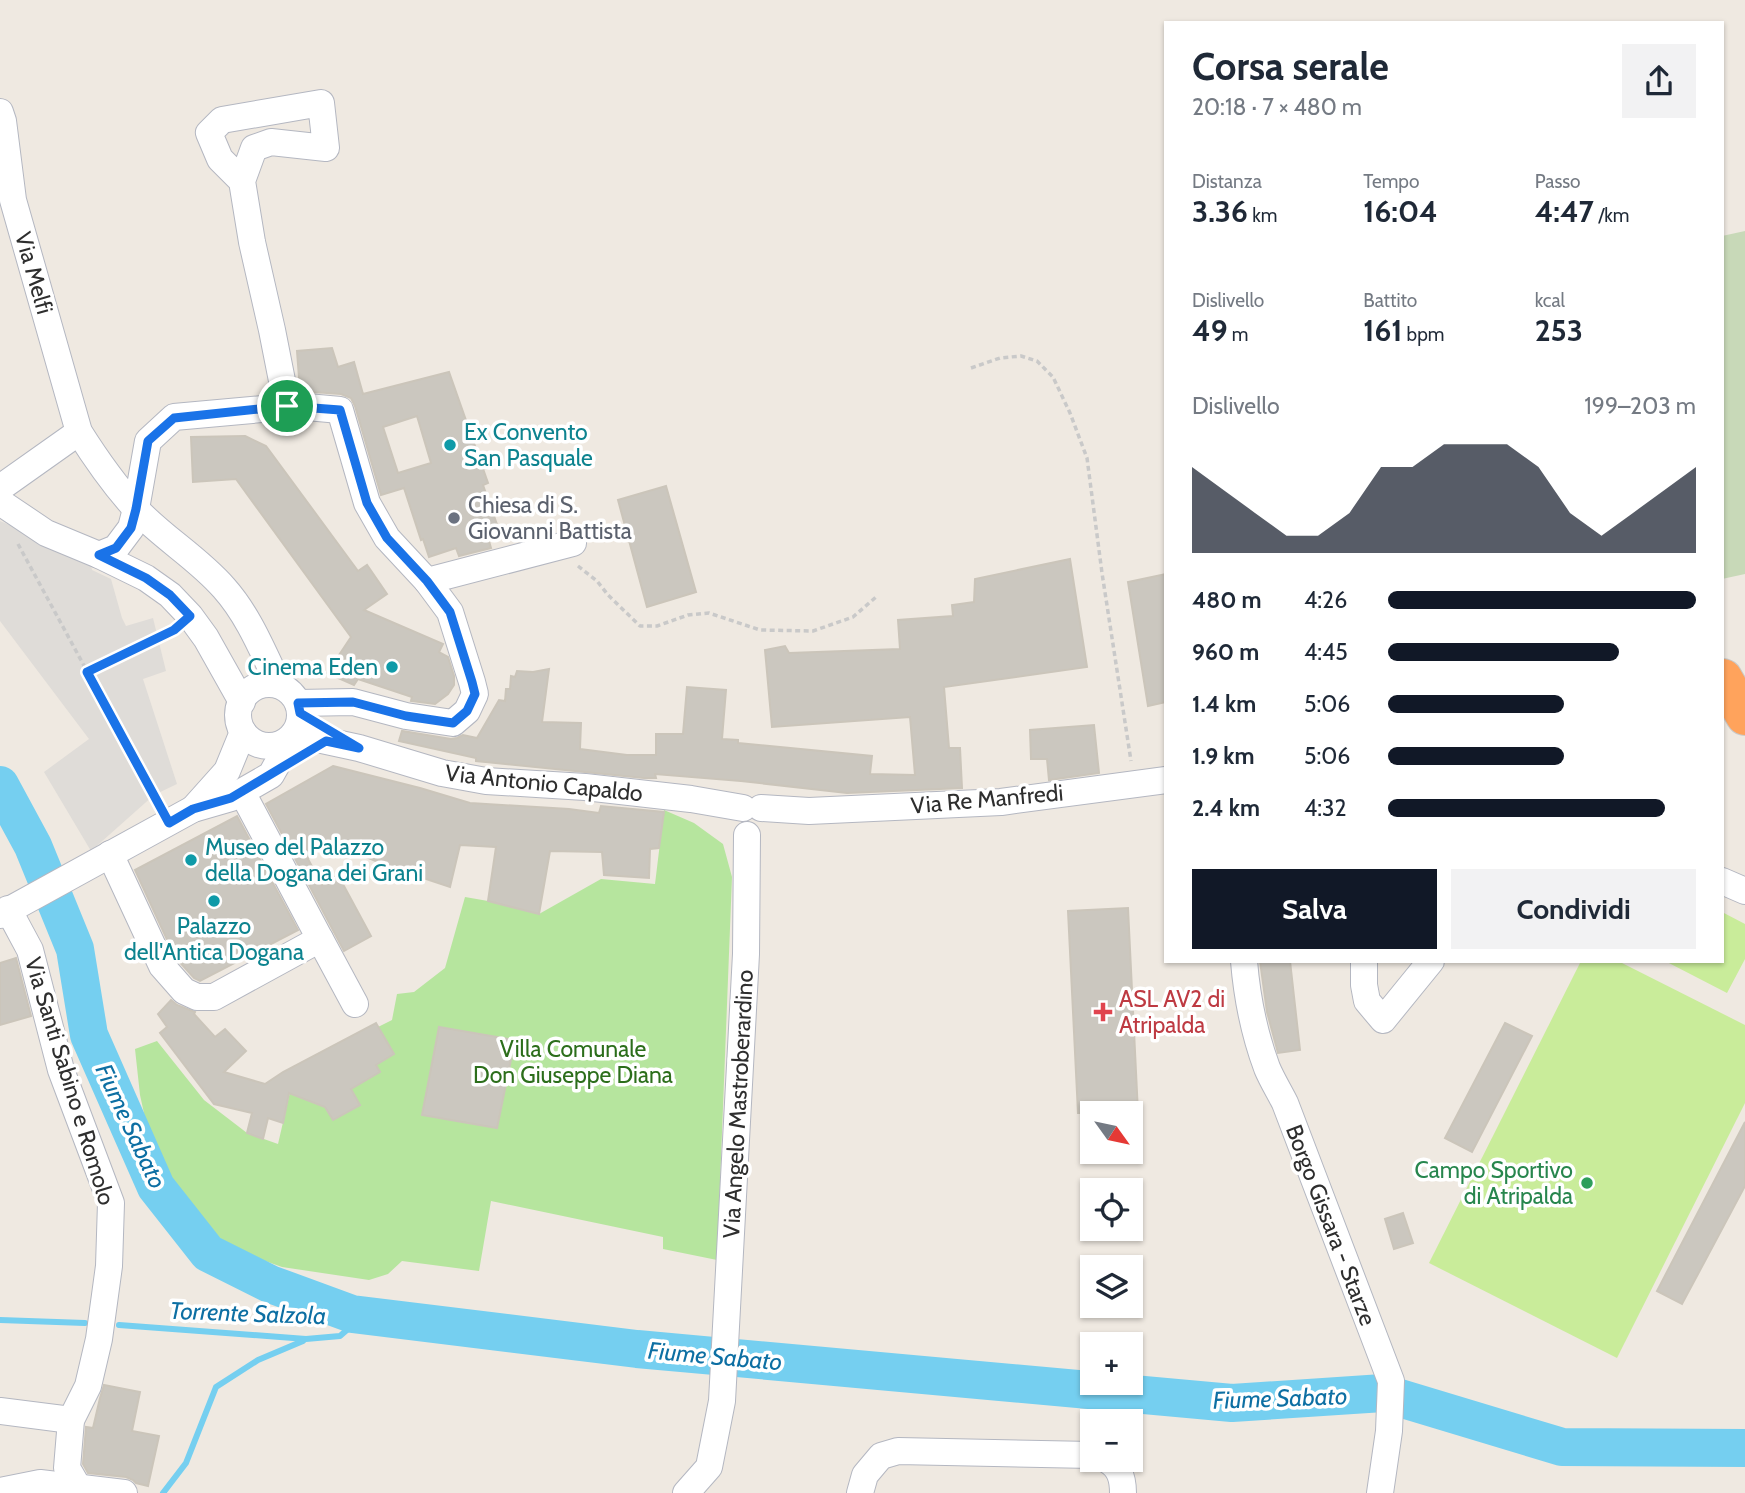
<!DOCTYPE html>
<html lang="it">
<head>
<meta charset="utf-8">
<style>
	body { margin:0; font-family:Cabin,sans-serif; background:#f2f2f3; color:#1f2937; height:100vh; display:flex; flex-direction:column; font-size:26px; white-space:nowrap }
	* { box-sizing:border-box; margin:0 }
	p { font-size:23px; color:#747a83 }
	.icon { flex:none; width:38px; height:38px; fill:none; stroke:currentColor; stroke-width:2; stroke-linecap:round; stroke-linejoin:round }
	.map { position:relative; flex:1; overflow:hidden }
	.details { position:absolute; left:1164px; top:21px; width:560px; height:942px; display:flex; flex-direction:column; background:#fff; border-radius:0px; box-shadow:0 2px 5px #0004 }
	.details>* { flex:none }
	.needle { width:46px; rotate:123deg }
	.tools { position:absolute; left:1080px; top:1101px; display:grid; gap:14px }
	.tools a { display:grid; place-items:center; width:63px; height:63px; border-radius:0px; background:#fff; box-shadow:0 2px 5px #0004; font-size:35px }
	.pin { position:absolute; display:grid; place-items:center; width:60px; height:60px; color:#fff; margin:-30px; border:4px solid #fff; border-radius:50%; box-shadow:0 2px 7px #0007 }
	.round { display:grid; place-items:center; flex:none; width:74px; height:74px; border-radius:0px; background:#f2f2f3 }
	.summary { display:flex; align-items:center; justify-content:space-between; height:119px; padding:0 28px }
	h1 { font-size:38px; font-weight:800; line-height:52px }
	.stats { display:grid; grid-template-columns:repeat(3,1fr); gap:10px; height:119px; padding:7px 28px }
	.stats div { display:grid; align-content:center }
	.stats b { font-size:30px; font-weight:800 }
	.stats small { font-size:19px; font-weight:400 }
	.stats p { font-size:19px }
	.chart { height:196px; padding:14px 28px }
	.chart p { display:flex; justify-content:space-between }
	.chart svg { width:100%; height:126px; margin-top:7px; fill:#111827; opacity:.7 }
	.cta { display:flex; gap:14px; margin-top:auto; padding:14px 28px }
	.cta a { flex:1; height:80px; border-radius:0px; background:#111827; color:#fff; font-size:28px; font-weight:800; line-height:80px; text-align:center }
	.cta a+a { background:#f2f2f3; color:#1f2937 }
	ul { padding:0 28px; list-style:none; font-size:23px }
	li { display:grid; grid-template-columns:112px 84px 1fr; align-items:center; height:52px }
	li i { height:18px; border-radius:9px; background:#111827 }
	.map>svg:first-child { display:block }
	.green { fill:#b6e59e }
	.cemetery { fill:#c8d9b8 }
	.pitch { fill:#c9ec9a }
	.plaza { fill:#dfdcd8 }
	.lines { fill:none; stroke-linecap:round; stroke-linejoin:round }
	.stream { stroke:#75cff0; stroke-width:6 }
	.river { stroke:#75cff0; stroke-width:38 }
	.building { fill:#cbc7bf; stroke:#cbc5ba; stroke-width:2; fill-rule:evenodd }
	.minor-casing { stroke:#b4b7c1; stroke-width:28 }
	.highway-casing { stroke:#c9c9c9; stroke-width:40 }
	.path { stroke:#c9c9c9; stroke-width:3.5; stroke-dasharray:5 3.5; stroke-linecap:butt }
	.minor { stroke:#fff; stroke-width:26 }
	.highway { stroke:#ffa35c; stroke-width:38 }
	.route-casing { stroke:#fff; stroke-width:14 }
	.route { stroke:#1a73e8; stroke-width:9 }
	.culture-dot { fill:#0f9aa8; stroke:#fff; stroke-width:2.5 }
	.worship-dot { fill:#6b7280; stroke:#fff; stroke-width:2.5 }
	.health-dot { fill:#e0444e; stroke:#fff; stroke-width:2.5 }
	.leisure-dot { fill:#2e9e5b; stroke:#fff; stroke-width:2.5 }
	.labels { text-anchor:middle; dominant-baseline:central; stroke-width:7; stroke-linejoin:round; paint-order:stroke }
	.street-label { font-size:23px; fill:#2e2e2e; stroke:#fff }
	.culture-label { font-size:23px; fill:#0d838f; stroke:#fff; text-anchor:start }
	.worship-label { font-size:23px; fill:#5b616d; stroke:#fff; text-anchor:start }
	.health-label { font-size:23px; fill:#be3a42; stroke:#fff; text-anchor:start }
	.park-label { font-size:23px; fill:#2c6e1b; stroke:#fff }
	.leisure-label { font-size:23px; fill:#27864d; stroke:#fff; text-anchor:end }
	.water-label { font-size:24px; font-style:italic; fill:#0d6fa3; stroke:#fff }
</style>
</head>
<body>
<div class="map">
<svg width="1745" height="1493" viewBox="0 0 1745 1493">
	<rect width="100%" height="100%" fill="#efe9e1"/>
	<!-- green -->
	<path class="green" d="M 664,810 L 694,823 L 723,844 L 732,877 L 717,1260 L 663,1249 L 663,1237 L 491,1201 L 479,1271 L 402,1261 L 388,1274 L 369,1280 L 282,1267 L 240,1252 L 214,1234 L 190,1211 L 169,1180 L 149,1136 L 140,1095 L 135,1049 L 157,1041 L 204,1100 L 247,1133 L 278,1144 L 290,1092 L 321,1100 L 333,1120 L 359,1105 L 351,1089 L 380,1072 L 376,1065 L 378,1027 L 392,1020 L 397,994 L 414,992 L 445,968 L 465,897 L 488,901 L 539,914 L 601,879 L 655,884 Z"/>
	<!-- cemetery -->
	<path class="cemetery" d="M 1745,231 L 1745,574 L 1722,579 L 1722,236 Z"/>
	<!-- pitch -->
	<g class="pitch">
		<path d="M 1722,912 L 1745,924 L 1745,959 L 1727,993 L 1665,961 L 1722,961 Z"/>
		<path d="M 1581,961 L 1618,961 L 1745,1025 L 1745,1103 L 1617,1358 L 1429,1263 Z"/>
	</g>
	<!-- plaza -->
	<path class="plaza" d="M 0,521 L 90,559 L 92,570 L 111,579 L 122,618 L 126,626 L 153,618 L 166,671 L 143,679 L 177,784 L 154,795 L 91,851 L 44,772 L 89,739 L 0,621 Z"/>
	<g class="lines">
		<!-- stream -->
		<g class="stream">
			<path d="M 0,1320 L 85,1323"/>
			<path d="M 119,1325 L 306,1339 L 340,1336 L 356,1322 L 371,1316"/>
			<path d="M 163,1493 L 186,1463 L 216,1387 L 258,1360 L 303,1341"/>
		</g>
		<!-- river -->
		<path class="river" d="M 0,785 L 33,846 L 75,949 L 89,1035 L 156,1187 L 208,1253 L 270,1284 L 352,1314 L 637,1349 L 1232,1403 L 1383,1393 L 1562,1447 L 1745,1448"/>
	</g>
	<!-- building -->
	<g class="building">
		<path d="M 332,348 L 338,367 L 354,362 L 363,394 L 449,372 L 488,483 L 483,485 L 499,530 L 487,534 L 491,548 L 459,556 L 456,548 L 429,557 L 423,539 L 421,540 L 404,488 L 381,495 L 355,406 L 351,398 L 341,394 L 300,391 L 297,351 ZM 417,416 L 431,463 L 398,473 L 383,427 Z"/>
		<path d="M 245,436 L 266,446 L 358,571 L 367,565 L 387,594 L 364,610 L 443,644 L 439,652 L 448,657 L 454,676 L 454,685 L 448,694 L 435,704 L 411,701 L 412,697 L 358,679 L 354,685 L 327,673 L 351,637 L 236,479 L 193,482 L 191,437 Z"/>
		<path d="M 666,486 L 696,592 L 647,607 L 618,500 Z"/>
		<path d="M 1070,559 L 1087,667 L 944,687 L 949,748 L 960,748 L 962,788 L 847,793 L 741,781 L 655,774 L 656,778 L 644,778 L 476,761 L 476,758 L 399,741 L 402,731 L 451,739 L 457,738 L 463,735 L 477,738 L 499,700 L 505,701 L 506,689 L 510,689 L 511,676 L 515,677 L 517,671 L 533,672 L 549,669 L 542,722 L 581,723 L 580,749 L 627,755 L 656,755 L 656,734 L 683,734 L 687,687 L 726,690 L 722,739 L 738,740 L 738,743 L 872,756 L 870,774 L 915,775 L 910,717 L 772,727 L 765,650 L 785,646 L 789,653 L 900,649 L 898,620 L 953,616 L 952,605 L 974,602 L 975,579 Z"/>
		<path d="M 1166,574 L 1166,702 L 1148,706 L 1128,582 Z"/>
		<path d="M 1094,725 L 1099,773 L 1049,780 L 1047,759 L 1031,759 L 1030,730 Z"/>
		<path d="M 333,766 L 420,788 L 470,803 L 569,809 L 599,813 L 601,806 L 664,812 L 659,848 L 650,849 L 649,878 L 604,875 L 602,852 L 550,851 L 539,914 L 488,901 L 496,847 L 460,845 L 450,887 L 390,867 L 316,836 L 308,859 L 322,885 L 338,875 L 371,936 L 344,951 L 266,804 Z"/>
		<path d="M 237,816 L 298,930 L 200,981 L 194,978 L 175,957 L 135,870 Z"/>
		<path d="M 1128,908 L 1138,1113 L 1078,1113 L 1068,911 Z"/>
		<path d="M 16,958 L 31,1016 L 0,1025 L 0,963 Z"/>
		<path d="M 1260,961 L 1290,961 L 1300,1050 L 1278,1053 L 1267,1012 Z"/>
		<path d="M 171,1000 L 177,1005 L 195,1012 L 194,1014 L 215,1037 L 225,1029 L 246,1051 L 224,1072 L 265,1084 L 283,1072 L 376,1023 L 394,1054 L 376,1065 L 380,1072 L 351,1089 L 360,1105 L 333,1120 L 325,1107 L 289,1093 L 283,1123 L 268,1118 L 263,1139 L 247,1133 L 252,1113 L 214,1104 L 160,1033 L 167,1027 L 158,1014 Z"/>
		<path d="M 1505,1023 L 1532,1036 L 1472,1152 L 1445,1138 Z"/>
		<path d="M 439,1027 L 515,1040 L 497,1128 L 422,1115 Z"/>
		<path d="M 1745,1122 L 1745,1186 L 1682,1304 L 1657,1291 Z"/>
		<path d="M 1403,1213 L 1413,1243 L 1394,1249 L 1385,1219 Z"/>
		<path d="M 104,1385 L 140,1392 L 132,1431 L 159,1436 L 148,1486 L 136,1483 L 133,1480 L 126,1477 L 88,1473 L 83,1464 L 86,1427 L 93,1428 L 100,1398 Z"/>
	</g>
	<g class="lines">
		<defs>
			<g id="minor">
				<path d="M 0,112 L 3,121 L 13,200 L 79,432 C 96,459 115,486 137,510 C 163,538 198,558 224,588 C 249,616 263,652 279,685"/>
				<path d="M 242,181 L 220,159 L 209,133 L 222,120 L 321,103 L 326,148 L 271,142 L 254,148 L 242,181 L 252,242 L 272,330 L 287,406"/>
				<path d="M 0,488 L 79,432"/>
				<path d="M 0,502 L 46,533 L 99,555 L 146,578 L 170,595 L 190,616 L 206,638 L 242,702"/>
				<path d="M 99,555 L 116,548 L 131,528 L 136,509 L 148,441 L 174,417 L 296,406 L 340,410 L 367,503 L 387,538 L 427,581 L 573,543"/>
				<circle cx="269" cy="715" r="31"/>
				<path d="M 298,703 L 353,702 L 406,716 L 453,723 L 467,711 L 475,694 L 472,682 L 450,612 L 427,581"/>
				<path d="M 761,808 L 809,811 L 1001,802 L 1166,780"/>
				<path d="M 193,809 L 227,771 L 243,732"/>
				<path d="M 110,854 L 162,966 L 184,991 L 197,997 L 214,997 L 320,939 L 242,792"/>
				<path d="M 1722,881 L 1745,891"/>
				<path d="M 8,909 L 30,950 L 61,1070 L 111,1203 L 109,1266 L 99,1339 L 88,1386 L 71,1420 L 67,1468 L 78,1487"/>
				<path d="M 0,915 L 193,809 L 231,798 L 271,775 L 294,734 L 359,748 L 442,773 L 486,781 L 585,787 L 691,799 L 743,808"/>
				<path d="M 320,939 L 355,1004"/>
				<path d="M 1244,961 C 1247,998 1254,1033 1267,1068 C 1272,1080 1279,1091 1285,1103 L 1391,1381 L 1389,1431 L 1380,1493"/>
				<path d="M 1364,961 L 1364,985 L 1367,1001 L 1383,1020 L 1431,961"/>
				<path d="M 0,1411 L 71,1420"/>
				<path d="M 1107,1460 C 1120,1467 1123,1479 1123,1493"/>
				<path d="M 0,1491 L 40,1483 L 124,1493"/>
				<path d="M 686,1493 L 709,1467 L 722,1401 L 746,954 L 747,835"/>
				<path d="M 860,1493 L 865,1475 L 881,1456 L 898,1451 L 1092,1455"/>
			</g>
			<path id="highway" d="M 1723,678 L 1745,716"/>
		</defs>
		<!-- minor casing -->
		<use href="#minor" class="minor-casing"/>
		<!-- highway casing -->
		<use href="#highway" class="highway-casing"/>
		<!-- path -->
		<g class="path">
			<path d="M 971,368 L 1000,358 L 1021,356 L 1037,361 L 1053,377 L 1070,413 L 1087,458 L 1102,573 L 1131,761"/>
			<path d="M 18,544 L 158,802"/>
			<path d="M 578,566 L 597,581 L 608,595 L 640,626 L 657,626 L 688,615 L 709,613 L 760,630 L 813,631 L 853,617 L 876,597"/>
			<path d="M 87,672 L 173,630"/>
		</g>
		<!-- minor -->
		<use href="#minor" class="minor"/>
		<!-- highway -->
		<use href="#highway" class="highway"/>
	</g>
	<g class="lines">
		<defs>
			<path id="route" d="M 287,406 L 340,410 L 367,503 L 387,538 L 427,581 L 450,612 L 472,682 L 475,694 L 467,711 L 453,723 L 406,716 L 353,702 L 298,703 L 300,713 L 359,748 L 326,741 L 231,798 L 193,809 L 169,823 L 87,672 L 174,630 L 190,616 L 170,595 L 146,578 L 99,555 L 116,548 L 131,528 L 136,509 L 148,441 L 174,418 Z"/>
		</defs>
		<!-- route casing -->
		<use href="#route" class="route-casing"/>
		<!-- route -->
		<use href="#route" class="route"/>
	</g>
	<!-- markers -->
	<g class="culture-dot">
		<circle cx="450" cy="445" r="7"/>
		<circle cx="392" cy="667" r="7"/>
		<circle cx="191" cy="860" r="7"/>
		<circle cx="214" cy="901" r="7"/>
	</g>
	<circle class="worship-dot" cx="454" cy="518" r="7"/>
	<path class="health-dot" d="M1099.5 1001.5h7v7h7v7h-7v7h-7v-7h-7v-7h7z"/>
	<circle class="leisure-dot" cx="1587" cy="1183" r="7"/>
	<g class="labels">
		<!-- street labels -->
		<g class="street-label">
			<text transform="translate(34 273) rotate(74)">Via Melfi</text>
			<text transform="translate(544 783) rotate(6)">Via Antonio Capaldo</text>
			<text transform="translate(987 799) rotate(-5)">Via Re Manfredi</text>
			<text transform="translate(70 1081) rotate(73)">Via Santi Sabino e Romolo</text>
			<text transform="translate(738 1104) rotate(-87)">Via Angelo Mastroberardino</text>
			<text transform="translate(1331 1225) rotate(69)">Borgo Gissara - Starze</text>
		</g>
		<!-- culture labels -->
		<g class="culture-label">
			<text x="464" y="432">Ex Convento<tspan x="464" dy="26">San Pasquale</tspan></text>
			<text x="378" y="667" text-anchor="end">Cinema Eden</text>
			<text x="205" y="847">Museo del Palazzo<tspan x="205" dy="26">della Dogana dei Grani</tspan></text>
			<text x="214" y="926" text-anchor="middle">Palazzo<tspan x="214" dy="26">dell'Antica Dogana</tspan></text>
		</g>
		<!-- worship labels -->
		<g class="worship-label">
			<text x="468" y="505">Chiesa di S.<tspan x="468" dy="26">Giovanni Battista</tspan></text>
		</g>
		<!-- health labels -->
		<g class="health-label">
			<text x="1119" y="999">ASL AV2 di<tspan x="1119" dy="26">Atripalda</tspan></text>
		</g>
		<!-- park labels -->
		<g class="park-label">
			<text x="573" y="1049">Villa Comunale<tspan x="573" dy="26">Don Giuseppe Diana</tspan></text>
		</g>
		<!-- leisure labels -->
		<g class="leisure-label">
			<text x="1573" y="1170">Campo Sportivo<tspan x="1573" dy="26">di Atripalda</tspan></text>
		</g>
		<!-- water labels -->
		<g class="water-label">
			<text transform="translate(131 1126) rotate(65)">Fiume Sabato</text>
			<text transform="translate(248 1313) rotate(2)">Torrente Salzola</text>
			<text transform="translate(715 1356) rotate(5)">Fiume Sabato</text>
			<text transform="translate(1280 1398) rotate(-2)">Fiume Sabato</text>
		</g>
	</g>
</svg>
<div class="tools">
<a><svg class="needle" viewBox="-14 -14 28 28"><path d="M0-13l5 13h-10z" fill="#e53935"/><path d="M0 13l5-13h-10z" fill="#747a83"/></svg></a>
<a><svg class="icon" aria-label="locate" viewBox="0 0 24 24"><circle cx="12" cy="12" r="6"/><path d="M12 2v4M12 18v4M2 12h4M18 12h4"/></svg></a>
<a><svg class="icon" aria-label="layers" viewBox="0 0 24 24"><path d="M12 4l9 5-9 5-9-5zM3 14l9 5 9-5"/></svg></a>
<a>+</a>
<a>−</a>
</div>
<div class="pin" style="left:287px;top:406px;background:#1e9e55"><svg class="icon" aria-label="arrive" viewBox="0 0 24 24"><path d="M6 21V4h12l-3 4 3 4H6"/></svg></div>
<section class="details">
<div class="summary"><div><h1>Corsa serale</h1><p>20:18 · 7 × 480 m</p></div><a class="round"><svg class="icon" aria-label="share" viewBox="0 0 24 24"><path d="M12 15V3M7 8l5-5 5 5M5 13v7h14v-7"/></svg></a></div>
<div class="stats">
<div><p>Distanza</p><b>3.36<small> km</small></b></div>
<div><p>Tempo</p><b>16:04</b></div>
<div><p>Passo</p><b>4:47<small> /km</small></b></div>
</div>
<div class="stats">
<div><p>Dislivello</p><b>49<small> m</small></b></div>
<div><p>Battito</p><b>161<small> bpm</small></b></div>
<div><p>kcal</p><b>253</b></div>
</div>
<div class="chart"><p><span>Dislivello</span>199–203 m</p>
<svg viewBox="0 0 160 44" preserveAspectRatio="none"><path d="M0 44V14L10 22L20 30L30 38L40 38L50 30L60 14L70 14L80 6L90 6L100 6L110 14L120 30L130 38L140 30L150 22L160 14V44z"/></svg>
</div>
<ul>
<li><b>480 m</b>4:26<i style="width:100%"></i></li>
<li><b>960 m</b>4:45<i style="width:75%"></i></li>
<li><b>1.4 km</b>5:06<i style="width:57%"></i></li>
<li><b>1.9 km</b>5:06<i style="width:57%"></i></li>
<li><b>2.4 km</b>4:32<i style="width:90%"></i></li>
</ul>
<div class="cta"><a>Salva</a><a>Condividi</a></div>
</section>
</div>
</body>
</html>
